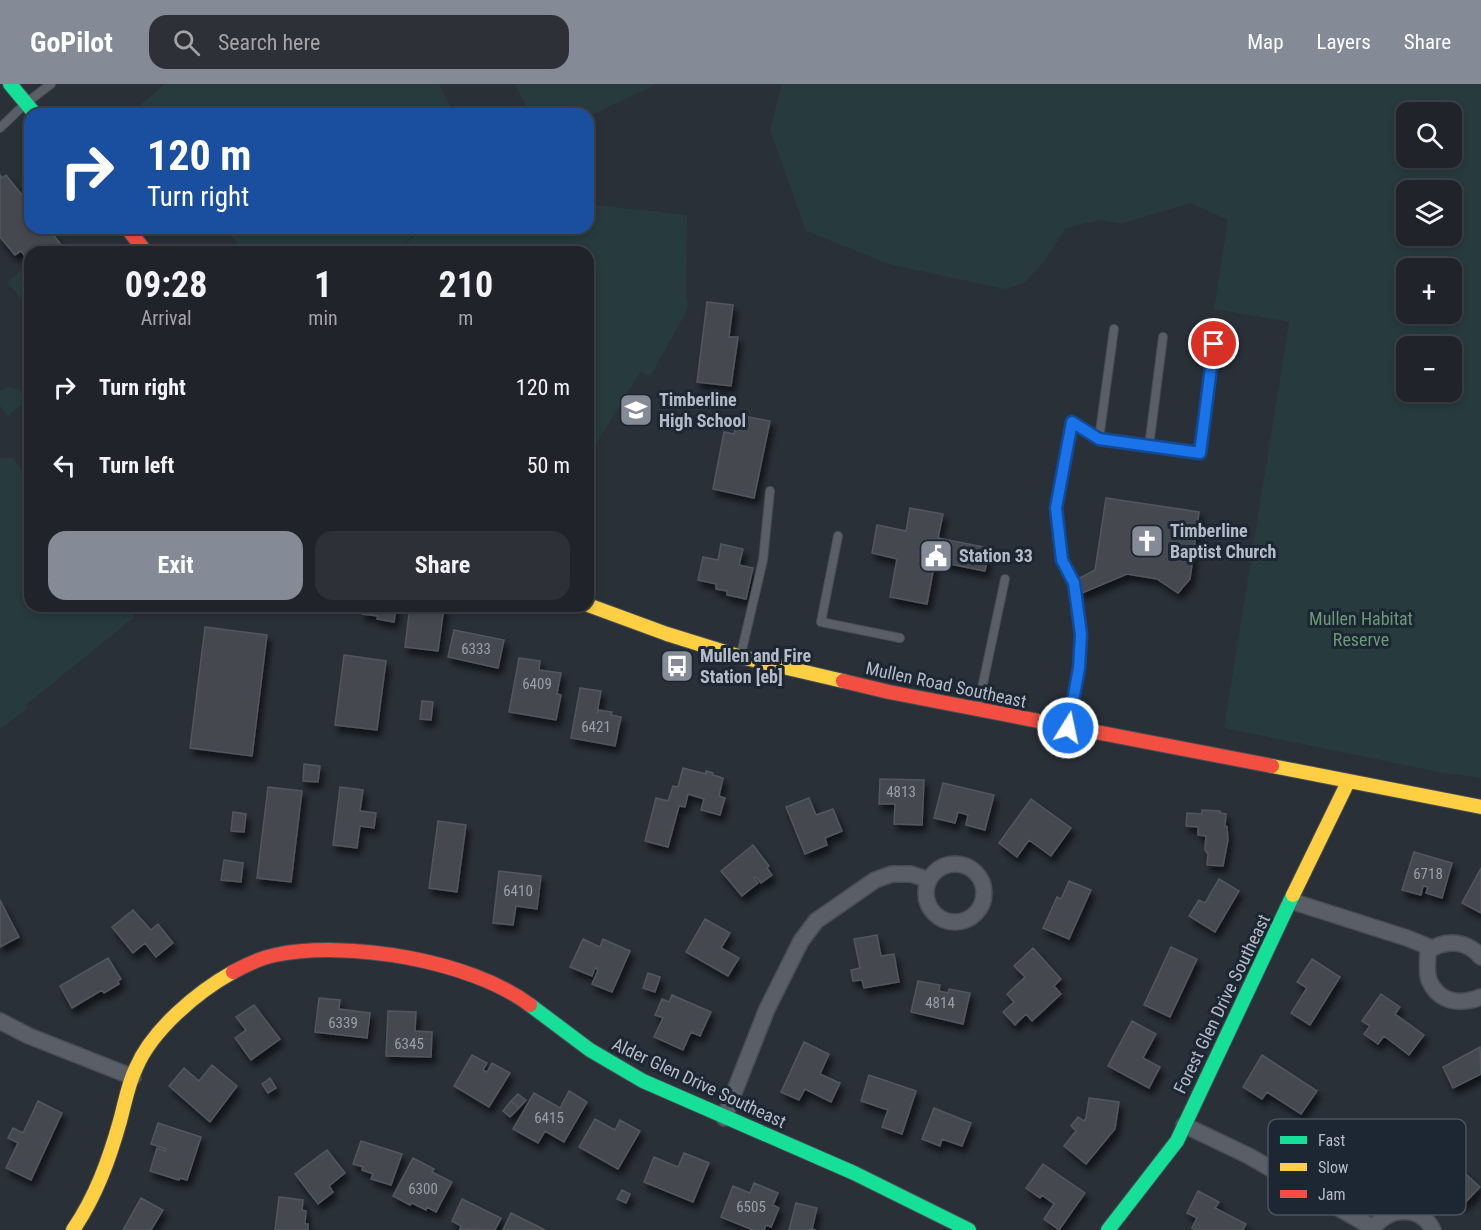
<!DOCTYPE html>
<meta charset="utf-8">
<style>
:root{--surface:#20242a;--page:#2d3036;--text:#f1f3f6;--muted:#a2a4a8;--line:#3d4147;--accent:#848b96}
body{margin:0;font-family:"Roboto Condensed",sans-serif;background:var(--page);color:var(--text);height:100vh;display:flex;flex-direction:column;font-size:22px;white-space:nowrap}
*{box-sizing:border-box;margin:0}
p{font-size:20px;color:var(--muted)}
.icon{flex:none;width:33px;height:33px;fill:none;stroke:currentColor;stroke-width:2;stroke-linecap:round;stroke-linejoin:round}
.map{position:relative;flex:1;overflow:hidden}
.details{position:absolute;left:24px;top:162px;width:570px;height:366px;display:flex;flex-direction:column;background:var(--surface);border-radius:18px;box-shadow:0 3px 9px #0003,0 0 0 2px var(--line)}
.details>*{flex:none}
.hud{position:absolute;left:24px;top:24px;width:570px;height:126px;border-radius:18px;box-shadow:0 3px 9px #0003,0 0 0 2px var(--line);background:#1a4fa0;color:#fff;overflow:hidden}
.controls{position:absolute;left:1396px;top:18px;display:grid;gap:12px}
.controls a{display:grid;place-items:center;width:66px;height:66px;border-radius:12px;background:var(--surface);box-shadow:0 3px 9px #0003,0 0 0 2px var(--line);font-size:30px}
.pin{position:absolute;display:grid;place-items:center;width:51px;height:51px;color:#fff;margin:-26px;border:3px solid #fff;border-radius:50%;box-shadow:0 2px 6px #0007}
.me{position:absolute;width:66px;margin:-33px;rotate:10deg;stroke-linejoin:round;filter:drop-shadow(0 0 4px #0008)}
.turn{display:flex;align-items:center;gap:21px;height:126px;padding:0 24px;font-size:27px}
.turn .icon{width:78px;height:78px;stroke-width:2.5}
.turn b{display:block;font-size:42px;line-height:51px}
.eta{display:flex;justify-content:space-evenly;align-items:center;height:102px;text-align:center}
.eta b{font-size:36px;font-weight:700;line-height:42px}
.action{display:flex;gap:12px;margin-top:auto;padding:12px 24px}
.action a{flex:1;height:69px;border-radius:18px;background:var(--accent);color:#fff;font-size:24px;font-weight:700;line-height:69px;text-align:center}
.action a+a{background:var(--page);color:var(--text)}
ul{padding:0;list-style:none}
li{display:flex;align-items:center;gap:18px;height:78px;padding:0 24px}
li div{flex:1}
li b{display:block;font-size:22px}
li em{font-style:normal}
header{display:flex;align-items:center;gap:36px;box-sizing:border-box;height:84px;padding:0 30px;background:var(--accent);color:#fff}
header strong{font-size:28px}
nav{display:flex;gap:33px;margin-inline-start:auto;font-size:21px}
.search{width:420px;height:54px;background:var(--page);display:flex;align-items:center;gap:15px;box-sizing:border-box;padding:0 21px;border-radius:18px;color:var(--muted);font-size:22px}
.map>svg:first-child{display:block}
</style>
<header>
<strong>GoPilot</strong>
<div class="search"><svg class="icon" aria-label="search" viewBox="0 0 24 24"><circle cx="10" cy="10" r="6"/><path d="M15 15l6 6"/></svg>Search here</div>
<nav><a>Map</a><a>Layers</a><a>Share</a></nav>
</header>
<div class="map">
<svg width="1481" height="1146" viewBox="0 0 1481 1146">
<defs>
<filter id="shadow"><feDropShadow dx="3.5" dy="6" stdDeviation="3" flood-color="#0009"/></filter>
</defs>
<rect width="100%" height="100%" fill="#2a3038"/>
<path fill="#273a3e" fill-rule="evenodd" d="M 165,0 L 439,0 L 454,30 L 140,30 L 142,19 Z
M 515,0 L 657,0 L 588,33 L 588,30 L 530,30 Z
M 782,0 L 1481,0 L 1481,694 L 1439,688 L 1224,644 L 1289,238 L 1214,225 L 1228,136 L 1190,119 L 1121,140 L 1100,136 L 1066,144 L 1043,179 L 1024,199 L 1005,205 L 888,180 L 806,147 L 770,46 ZM 1407,28 L 1452,28 L 1452,74 L 1407,74 ZM 1407,106 L 1452,106 L 1452,152 L 1407,152 ZM 1407,184 L 1452,184 L 1452,230 L 1407,230 ZM 1407,262 L 1452,262 L 1452,308 L 1407,308 Z
M 588,120 L 687,131 L 686,210 L 688,221 L 685,230 L 650,293 L 641,287 L 588,373 L 588,168 L 397,168 L 423,144 L 588,144 Z
M 225,144 L 421,144 L 395,168 L 245,168 Z
M 29,181 L 30,209 L 22,216 L 7,198 Z
M 9,303 L 19,305 L 28,316 L 8,332 L 0,322 L 0,307 Z
M 3,373 L 12,374 L 30,396 L 30,522 L 133,522 L 135,524 L 133,534 L 26,621 L 28,624 L 0,645 L 0,375 Z"/>
<path fill="#444950" stroke="#52575f" stroke-width="1.5" filter="url(#shadow)" d="M 0,91 L 2,94 L 6,91 L 30,121 L 30,144 L 48,144 L 67,168 L 30,168 L 30,178 L 21,167 L 15,171 L 0,153 Z
M 707,218 L 733,221 L 729,253 L 738,253 L 731,302 L 697,298 Z
M 738,331 L 770,337 L 754,414 L 713,405 L 724,348 L 734,350 Z
M 1106,414 L 1199,428 L 1190,495 L 1178,509 L 1157,495 L 1127,490 L 1082,509 L 1076,496 L 1095,486 Z
M 910,424 L 943,430 L 938,454 L 989,464 L 985,487 L 935,477 L 927,520 L 890,513 L 897,475 L 872,469 L 877,441 L 906,447 Z
M 721,460 L 743,465 L 739,481 L 753,484 L 746,515 L 727,511 L 727,507 L 716,505 L 716,500 L 698,496 L 703,473 L 718,476 Z
M 363,522 L 396,522 L 394,538 L 377,535 L 378,532 L 362,530 Z
M 410,522 L 444,523 L 438,567 L 405,563 Z
M 205,543 L 267,551 L 252,672 L 190,664 Z
M 454,546 L 504,556 L 498,584 L 448,573 Z
M 344,571 L 386,577 L 377,646 L 335,641 Z
M 519,574 L 540,577 L 539,586 L 561,589 L 557,610 L 561,611 L 556,636 L 509,628 Z
M 580,604 L 601,607 L 597,629 L 599,626 L 612,628 L 611,631 L 621,633 L 615,662 L 571,654 Z
M 422,617 L 433,618 L 431,636 L 420,635 Z
M 304,680 L 320,682 L 318,698 L 303,697 Z
M 683,684 L 706,690 L 706,687 L 713,689 L 713,691 L 723,694 L 719,712 L 725,714 L 720,731 L 701,726 L 704,715 L 688,710 L 685,723 L 679,722 L 668,763 L 645,757 L 656,714 L 668,717 L 673,702 L 678,703 Z
M 880,695 L 924,696 L 922,741 L 894,740 L 895,720 L 879,720 Z
M 943,699 L 994,711 L 985,746 L 966,741 L 968,731 L 958,728 L 955,739 L 934,734 Z
M 268,703 L 302,707 L 291,798 L 257,794 Z
M 340,703 L 363,706 L 360,727 L 376,729 L 374,744 L 360,742 L 357,764 L 333,761 Z
M 809,714 L 816,731 L 833,725 L 842,747 L 825,754 L 827,761 L 805,770 L 786,723 Z
M 1031,715 L 1071,744 L 1051,772 L 1029,756 L 1017,773 L 999,759 Z
M 1202,726 L 1220,727 L 1220,729 L 1226,730 L 1225,742 L 1227,743 L 1228,756 L 1223,782 L 1207,781 L 1208,770 L 1205,766 L 1206,752 L 1198,751 L 1198,743 L 1186,742 L 1187,729 L 1202,730 Z
M 233,728 L 246,730 L 244,748 L 231,747 Z
M 438,737 L 466,741 L 457,808 L 429,804 Z
M 753,761 L 769,782 L 767,784 L 772,791 L 761,799 L 756,793 L 754,794 L 758,799 L 742,812 L 721,787 Z
M 1414,768 L 1452,779 L 1442,814 L 1426,809 L 1428,803 L 1423,802 L 1421,811 L 1402,806 Z
M 224,776 L 243,779 L 241,798 L 221,796 Z
M 1481,784 L 1481,829 L 1462,819 Z
M 499,787 L 541,792 L 537,825 L 516,822 L 513,841 L 493,839 Z
M 1219,795 L 1239,807 L 1215,848 L 1189,832 L 1199,816 L 1205,819 Z
M 1069,797 L 1091,806 L 1069,855 L 1043,844 L 1057,813 L 1061,815 Z
M 0,816 L 19,853 L 0,863 Z
M 133,826 L 151,846 L 158,840 L 173,859 L 156,873 L 145,859 L 133,869 L 112,843 Z
M 705,835 L 730,849 L 721,864 L 739,874 L 728,892 L 686,868 Z
M 877,851 L 881,872 L 894,870 L 899,898 L 864,904 L 862,896 L 853,897 L 851,886 L 860,884 L 854,855 Z
M 583,855 L 600,863 L 603,855 L 630,867 L 612,908 L 592,900 L 598,886 L 595,884 L 592,892 L 570,883 Z
M 1171,863 L 1197,875 L 1170,933 L 1144,921 Z
M 1033,864 L 1061,895 L 1054,902 L 1061,910 L 1032,937 L 1026,930 L 1015,941 L 1003,928 L 1014,918 L 1007,910 L 1025,893 L 1014,882 Z
M 108,874 L 121,895 L 118,897 L 119,900 L 104,909 L 102,906 L 72,924 L 60,902 Z
M 1312,875 L 1340,893 L 1310,941 L 1291,929 L 1307,904 L 1297,898 Z
M 648,889 L 660,893 L 655,908 L 643,904 Z
M 918,897 L 940,901 L 939,907 L 948,909 L 949,905 L 970,909 L 963,940 L 911,928 Z
M 1381,910 L 1400,923 L 1395,930 L 1424,951 L 1409,971 L 1384,952 L 1378,960 L 1364,950 L 1370,942 L 1362,937 Z
M 672,911 L 711,928 L 700,952 L 691,948 L 683,966 L 654,953 L 663,934 L 655,931 L 662,915 L 669,918 Z
M 319,914 L 340,916 L 339,925 L 370,929 L 367,954 L 315,948 Z
M 254,921 L 280,955 L 251,976 L 235,954 L 246,946 L 236,933 Z
M 388,927 L 416,928 L 415,947 L 432,948 L 431,973 L 386,972 Z
M 1132,937 L 1156,950 L 1143,974 L 1160,983 L 1149,1004 L 1108,982 Z
M 804,958 L 829,970 L 820,990 L 840,999 L 831,1018 L 805,1005 L 799,1016 L 781,1008 Z
M 1480,963 L 1481,990 L 1453,1004 L 1443,983 Z
M 472,971 L 487,979 L 483,986 L 487,988 L 492,979 L 510,989 L 489,1023 L 454,1002 Z
M 1262,971 L 1317,1007 L 1301,1030 L 1267,1008 L 1262,1015 L 1243,1003 Z
M 212,981 L 237,1002 L 210,1038 L 169,1002 L 184,984 L 199,997 Z
M 869,991 L 916,1007 L 902,1050 L 882,1043 L 888,1026 L 861,1017 Z
M 270,994 L 276,1004 L 268,1009 L 262,1000 Z
M 569,1007 L 587,1018 L 564,1058 L 545,1047 L 538,1059 L 513,1045 L 534,1009 L 560,1024 Z
M 518,1010 L 526,1016 L 519,1024 L 511,1017 Z
M 1089,1014 L 1119,1018 L 1115,1045 L 1086,1080 L 1064,1062 L 1076,1047 L 1071,1042 L 1078,1033 L 1084,1037 L 1086,1034 Z
M 38,1017 L 62,1029 L 31,1096 L 6,1084 L 18,1059 L 8,1054 L 13,1044 L 23,1049 Z
M 511,1017 L 519,1024 L 510,1033 L 503,1027 Z
M 934,1024 L 971,1039 L 962,1062 L 942,1055 L 940,1062 L 922,1055 Z
M 595,1035 L 615,1046 L 620,1036 L 640,1047 L 618,1085 L 579,1063 Z
M 158,1039 L 201,1053 L 187,1096 L 180,1094 L 179,1096 L 150,1087 L 157,1064 L 165,1067 L 166,1065 L 151,1060 Z
M 361,1057 L 402,1070 L 391,1101 L 371,1095 L 373,1090 L 362,1086 L 363,1083 L 353,1080 Z
M 327,1066 L 345,1089 L 329,1102 L 333,1108 L 318,1120 L 295,1090 Z
M 684,1069 L 709,1079 L 693,1118 L 644,1098 L 654,1073 L 678,1083 Z
M 413,1074 L 434,1085 L 432,1088 L 452,1098 L 436,1128 L 427,1123 L 426,1126 L 412,1119 L 410,1121 L 393,1112 Z
M 1448,1074 L 1480,1103 L 1463,1121 L 1432,1091 Z
M 1043,1080 L 1085,1109 L 1059,1146 L 1044,1135 L 1054,1120 L 1042,1111 L 1040,1114 L 1026,1104 Z
M 754,1099 L 778,1109 L 773,1121 L 779,1124 L 771,1143 L 766,1141 L 764,1146 L 753,1146 L 721,1133 L 733,1102 L 750,1109 Z
M 622,1106 L 630,1110 L 626,1119 L 617,1115 Z
M 1198,1107 L 1219,1118 L 1215,1124 L 1246,1140 L 1243,1146 L 1196,1146 L 1192,1144 L 1197,1134 L 1187,1129 Z
M 279,1113 L 303,1116 L 302,1126 L 306,1127 L 305,1140 L 308,1140 L 308,1146 L 275,1146 Z
M 141,1114 L 163,1126 L 151,1146 L 123,1146 Z
M 462,1115 L 501,1134 L 495,1146 L 460,1145 L 461,1142 L 452,1137 Z
M 796,1119 L 817,1124 L 812,1145 L 816,1146 L 789,1146 Z
M 511,1129 L 545,1146 L 503,1146 Z"/>
<g fill="none" stroke-linecap="round" stroke-linejoin="round">
<defs>
<path id="lane" d="M 0,44 L 26,19 L 51,0
M 1099,355 L 1114,245
M 1149,362 L 1163,253
M 838,452 L 821,538 L 900,554
M 741,570 L 763,476 L 770,407
M 978,623 L 1005,495
M 1068,642 L 1079,584 L 1081,550 L 1074,499 L 1062,476 L 1056,424 L 1072,338 L 1099,355 L 1200,369 L 1214,260"/>
<path id="street" d="M926 809a29 29 0 1 1 58 0a29 29 0 1 1-58 0Z
M 1291,817 L 1407,854 L 1432,864
M 1481,873 C 1467,856 1445,855 1428,867 C 1428,876 1426,888 1429,896 C 1439,919 1460,921 1481,913
M 0,937 L 29,952 L 133,993
M 724,1034 L 767,925 L 801,857 L 816,837 L 875,796 L 892,790 L 911,790 L 929,796
M 1184,1041 L 1249,1072 L 1373,1144
M 1372,1146 C 1386,1123 1420,1120 1433,1146"/>
<path id="fast" d="M 10,0 L 35,30
M 530,921 L 590,966 L 643,997 L 854,1089 L 969,1146
M 1108,1146 L 1177,1057 L 1293,811"/>
<path id="slow" d="M 588,521 L 667,550 L 741,573 L 843,597
M 1272,682 L 1481,723
M 1293,811 L 1348,698
M 73,1146 C 96,1112 109,1076 120,1037 C 125,1019 128,1000 136,984 C 152,946 197,908 233,888"/>
<path id="jam" d="M 127,144 L 146,168
M 843,597 L 889,608 L 1272,682
M 233,888 C 246,881 260,874 275,871 C 347,856 470,876 530,921"/>
</defs>
<use href="#lane" stroke="#484c53" stroke-width="10"/>
<use href="#street" stroke="#484c53" stroke-width="18"/>
<use href="#fast" stroke="#484c53" stroke-width="16"/>
<use href="#slow" stroke="#484c53" stroke-width="16"/>
<use href="#jam" stroke="#484c53" stroke-width="16"/>
<use href="#lane" stroke="#5a5e66" stroke-width="8"/>
<use href="#street" stroke="#5a5e66" stroke-width="15"/>
<use href="#fast" stroke="#16e098" stroke-width="14"/>
<use href="#slow" stroke="#ffcf43" stroke-width="14"/>
<use href="#jam" stroke="#f24e42" stroke-width="14"/>
</g>
<g fill="none" stroke-linecap="round" stroke-linejoin="round">
<defs>
<path id="route" d="M 1068,644 L 1079,584 L 1081,550 L 1074,499 L 1062,476 L 1056,424 L 1072,338 L 1099,355 L 1200,369 L 1214,260"/>
</defs>
<use href="#route" stroke="#114b97" stroke-width="15"/>
<use href="#route" stroke="#1a73e8" stroke-width="10"/>
</g>
<defs>
<symbol id="school-square" viewBox="-11 -11 22 22"><rect x="-9" y="-9" width="18" height="18" rx="4" fill="#848b96" stroke="#1d2633"/><path d="M0-5L7-2L0 1L-7-2ZM-4 1L0 2.5L4 1V4Q0 6-4 4Z" fill="#fff"/></symbol>
<symbol id="church-square" viewBox="-11 -11 22 22"><rect x="-9" y="-9" width="18" height="18" rx="4" fill="#848b96" stroke="#1d2633"/><path d="M-1.2-6h2.4v3.5h3.3v2.4h-3.3V6h-2.4V-.1h-3.3v-2.4h3.3Z" fill="#fff"/></symbol>
<symbol id="civic-square" viewBox="-11 -11 22 22"><rect x="-9" y="-9" width="18" height="18" rx="4" fill="#848b96" stroke="#1d2633"/><path d="M-.6-6.5H3V-4.5H.6V-3L4-1V1h2V6H-6V1h2V-1L-.6-3ZM-1.2 2.5V6h2.4V2.5Z" fill="#fff"/></symbol>
<symbol id="bus-square" viewBox="-11 -11 22 22"><rect x="-9" y="-9" width="18" height="18" rx="4" fill="#848b96" stroke="#1d2633"/><path d="M-5-6H5V4H4V6H2V4H-2V6H-4V4H-5ZM-3.5-4V0h7V-4ZM-3.5 1.2v1.5H-2V1.2ZM2 1.2v1.5H3.5V1.2Z" fill="#fff"/></symbol>
</defs>
<g fill-rule="evenodd">
<use href="#school-square" x="617" y="307" width="38" height="38"/>
<use href="#church-square" x="1128" y="438" width="38" height="38"/>
<use href="#civic-square" x="917" y="453" width="38" height="38"/>
<use href="#bus-square" x="658" y="563" width="38" height="38"/>
</g>
<g text-anchor="middle" stroke-width="6" stroke-linejoin="round" paint-order="stroke">
<g font-size="15" fill="#989fab">
<text x="476" y="570">6333</text>
<text x="537" y="605">6409</text>
<text x="596" y="648">6421</text>
<text x="901" y="713">4813</text>
<text x="1428" y="795">6718</text>
<text x="518" y="812">6410</text>
<text x="940" y="924">4814</text>
<text x="343" y="944">6339</text>
<text x="409" y="965">6345</text>
<text x="549" y="1039">6415</text>
<text x="423" y="1110">6300</text>
<text x="751" y="1128">6505</text>
</g>
<g font-size="18" font-weight="bold" fill="#b4bcc9" stroke="#1d2633" text-anchor="start">
<text x="659" y="322">Timberline<tspan x="659" dy="21">High School</tspan></text>
<text x="1170" y="453">Timberline<tspan x="1170" dy="21">Baptist Church</tspan></text>
<text x="959" y="478">Station 33</text>
<text x="700" y="578">Mullen and Fire<tspan x="700" dy="21">Station [eb]</tspan></text>
</g>
<g font-size="18" fill="#6b9a76" stroke="#1d2633">
<text x="1361" y="541">Mullen Habitat<tspan x="1361" dy="21">Reserve</tspan></text>
</g>
<g font-size="18" fill="#b4bcc9" stroke="#1d2633">
<text transform="translate(946 601) rotate(12)" y="6">Mullen Road Southeast</text>
<text transform="translate(1222 920) rotate(-64)" y="6">Forest Glen Drive Southeast</text>
<text transform="translate(699 999) rotate(25)" y="6">Alder Glen Drive Southeast</text>
</g>
</g>
<rect x="1268" y="1035" width="198" height="96" rx="9" fill="#1d2633" stroke="#4a5360" stroke-width="1.5"/>
<rect x="1280" y="1052" width="27" height="8" fill="#16e098"/>
<rect x="1280" y="1079" width="27" height="8" fill="#ffcf43"/>
<rect x="1280" y="1106" width="27" height="8" fill="#f24e42"/>
<g font-size="16" fill="#b4bcc9">
<text x="1318" y="1062">Fast</text>
<text x="1318" y="1089">Slow</text>
<text x="1318" y="1116">Jam</text>
</g>
</svg>
<div class="controls">
<a><svg class="icon" aria-label="search" viewBox="0 0 24 24"><circle cx="10" cy="10" r="6"/><path d="M15 15l6 6"/></svg></a>
<a><svg class="icon" aria-label="layers" viewBox="0 0 24 24"><path d="M12 4l9 5-9 5-9-5zM3 14l9 5 9-5"/></svg></a>
<a>+</a>
<a>−</a>
</div>
<div class="pin" style="left:1214px;top:260px;background:#d93025"><svg class="icon" aria-label="arrive" viewBox="0 0 24 24"><path d="M6 21V4h12l-3 4 3 4H6"/></svg></div>
<svg class="me" style="left:1068px;top:644px" viewBox="-20 -20 40 40"><circle r="17" fill="#1a73e8" stroke="#fff" stroke-width="3"/><path d="M0-11L8 9 0 5-8 9z" fill="#fff"/></svg>
<div class="hud">
<div class="turn"><svg class="icon" aria-label="right" viewBox="0 0 24 24"><path d="M7 20v-9h11M14 6l5 5-5 5"/></svg><div><b>120 m</b>Turn right</div></div>
</div>
<section class="details">
<div class="eta">
<div><b>09:28</b><p>Arrival</p></div>
<div><b>1</b><p>min</p></div>
<div><b>210</b><p>m</p></div>
</div>
<ul>
<li><svg class="icon" aria-label="right" viewBox="0 0 24 24"><path d="M7 20v-9h11M14 6l5 5-5 5"/></svg><div><b>Turn right</b></div><em>120 m</em></li>
<li><svg class="icon" aria-label="left" viewBox="0 0 24 24"><path d="M17 20v-9H6M10 6l-5 5 5 5"/></svg><div><b>Turn left</b></div><em>50 m</em></li>
</ul>
<div class="action"><a>Exit</a><a>Share</a></div>
</section>
</div>
